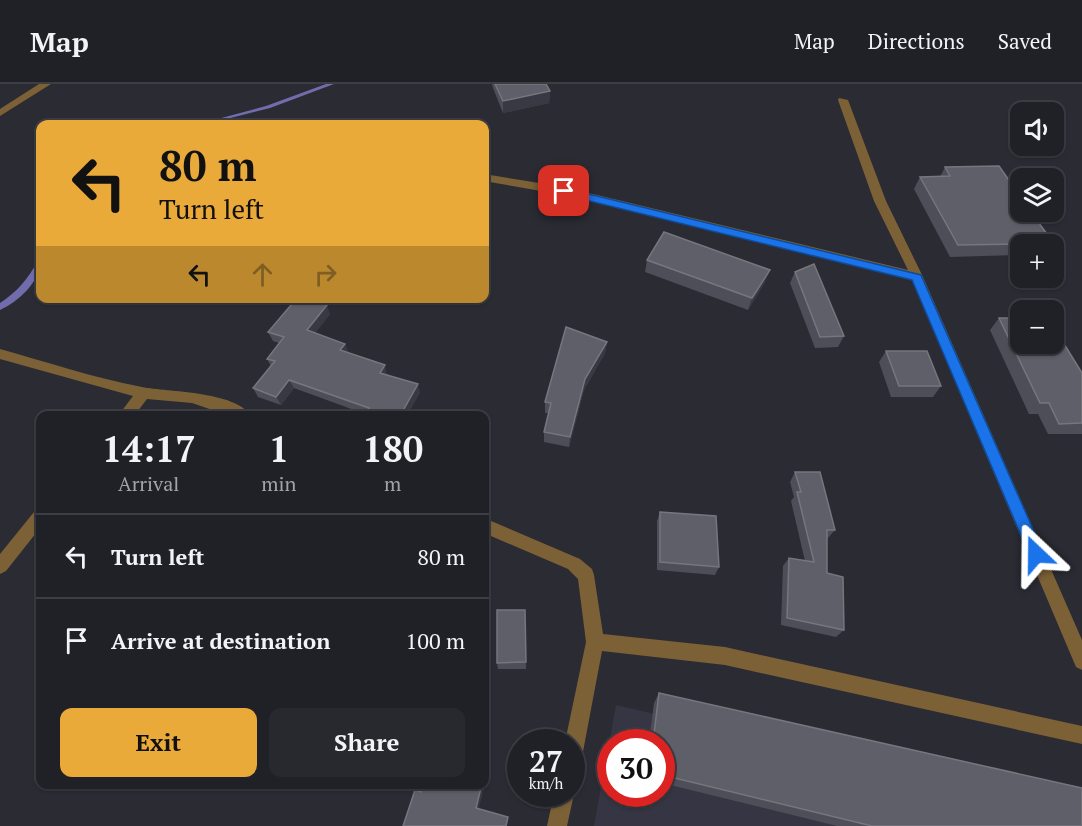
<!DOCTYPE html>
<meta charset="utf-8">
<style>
:root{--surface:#202027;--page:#28282f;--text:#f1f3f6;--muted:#a2a3a7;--line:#3d3e44;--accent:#eaaa39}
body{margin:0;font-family:"PT Serif",serif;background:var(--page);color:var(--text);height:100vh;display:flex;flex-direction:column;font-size:22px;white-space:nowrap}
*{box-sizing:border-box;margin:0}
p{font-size:20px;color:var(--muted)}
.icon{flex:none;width:33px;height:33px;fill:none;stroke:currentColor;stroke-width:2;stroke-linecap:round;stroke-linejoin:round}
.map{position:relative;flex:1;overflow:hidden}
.drawer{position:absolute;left:36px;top:327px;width:453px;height:378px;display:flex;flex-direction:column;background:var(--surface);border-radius:12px;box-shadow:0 2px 4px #0004,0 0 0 2px var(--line)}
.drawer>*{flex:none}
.hud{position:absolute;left:36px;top:36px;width:453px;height:183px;border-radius:12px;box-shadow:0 2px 4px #0004,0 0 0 2px var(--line);background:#eaaa39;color:#111;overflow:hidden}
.fabs{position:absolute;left:1010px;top:18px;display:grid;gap:12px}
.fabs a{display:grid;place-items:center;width:54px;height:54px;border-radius:12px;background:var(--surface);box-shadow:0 2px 4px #0004,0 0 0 2px var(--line);font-size:30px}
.speed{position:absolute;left:507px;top:645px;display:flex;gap:12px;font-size:30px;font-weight:700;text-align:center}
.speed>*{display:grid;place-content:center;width:78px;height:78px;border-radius:50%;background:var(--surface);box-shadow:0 2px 4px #0004,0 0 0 2px var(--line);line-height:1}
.speed small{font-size:15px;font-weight:400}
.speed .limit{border:9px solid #d22;background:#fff;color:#111}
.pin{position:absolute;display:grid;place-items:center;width:51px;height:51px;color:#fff;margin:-26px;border-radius:12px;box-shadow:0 3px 9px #0006}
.me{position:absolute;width:66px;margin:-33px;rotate:337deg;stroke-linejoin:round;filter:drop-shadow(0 0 4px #0008)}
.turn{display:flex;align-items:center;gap:21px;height:126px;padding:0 24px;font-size:27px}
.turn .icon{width:78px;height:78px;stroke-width:2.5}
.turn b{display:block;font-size:42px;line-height:51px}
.lanes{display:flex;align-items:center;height:57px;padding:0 24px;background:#0003;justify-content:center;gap:30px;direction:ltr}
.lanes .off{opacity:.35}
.eta{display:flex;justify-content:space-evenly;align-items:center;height:102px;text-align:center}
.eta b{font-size:36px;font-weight:700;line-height:42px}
.primary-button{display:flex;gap:12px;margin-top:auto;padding:12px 24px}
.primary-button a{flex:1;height:69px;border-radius:12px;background:var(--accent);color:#111;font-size:24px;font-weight:700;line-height:69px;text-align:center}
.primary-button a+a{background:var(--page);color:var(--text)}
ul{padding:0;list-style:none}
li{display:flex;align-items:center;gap:18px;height:84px;padding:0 24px;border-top:2px solid var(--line)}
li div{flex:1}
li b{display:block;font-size:22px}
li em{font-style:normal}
header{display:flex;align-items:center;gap:36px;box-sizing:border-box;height:84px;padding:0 30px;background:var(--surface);border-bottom:2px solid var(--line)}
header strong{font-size:28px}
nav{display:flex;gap:33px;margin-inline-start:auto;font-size:21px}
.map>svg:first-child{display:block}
</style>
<header>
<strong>Map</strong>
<nav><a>Map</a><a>Directions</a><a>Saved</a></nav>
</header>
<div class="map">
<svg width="1082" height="742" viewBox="0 0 1082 742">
<rect width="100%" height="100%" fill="#2b2b34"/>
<path fill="#353544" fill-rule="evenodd" d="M 616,621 L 1082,728 L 1082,742 L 594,742 ZM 610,658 L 662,658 L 662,710 L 610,710 Z"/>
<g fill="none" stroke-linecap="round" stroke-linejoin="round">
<path fill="#716dac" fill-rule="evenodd" d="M 326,0 L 334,0 L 270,24 L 207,40 L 199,40 L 266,22 Z
M 37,178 L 40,178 C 40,198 18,218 0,226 L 0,219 C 17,208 28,195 37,178 Z"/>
<path fill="#7d6136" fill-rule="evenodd" d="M 39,0 L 51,0 L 0,32 L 0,25 Z
M 839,14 L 848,16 L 886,117 L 923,193 L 1082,556 L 1082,586 L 1076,583 L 912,196 L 564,111 L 484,97 L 484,90 L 564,103 L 908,186 L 874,117 L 838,16 Z
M 0,265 C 47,278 94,294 142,303 C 167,308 236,307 251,332 L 230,332 L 192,319 L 147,315 L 134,332 L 118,332 L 133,312 L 0,275 Z
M 40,426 L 40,444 L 6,487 L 0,490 L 0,470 L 34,428 Z
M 484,434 L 580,475 L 592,485 L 594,491 L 603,550 L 725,563 L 1082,642 L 1082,660 L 725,581 L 602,567 L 582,673 L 579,680 L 572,683 L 572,658 L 565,658 L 586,558 L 578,495 L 568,485 L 484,449 Z
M 572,704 L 574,710 L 567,742 L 547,742 L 554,710 L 572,710 Z"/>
</g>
<path fill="#4d4e57" d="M 492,0 L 546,0 L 550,7 L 549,19 L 503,29 L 493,4 Z
M 999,82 L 1020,112 L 1020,128 L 1031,128 L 1060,168 L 1053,177 L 1053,160 L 1020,160 L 1020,178 L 1016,171 L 950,173 L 914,105 L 920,93 L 940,93 L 945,83 Z
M 647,176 L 765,198 L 748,226 L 645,188 Z
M 795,188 L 844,252 L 838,263 L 815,264 L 790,199 Z
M 330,230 L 315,249 L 349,269 L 420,309 L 365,330 L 294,304 L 281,321 L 258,313 L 253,304 L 271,282 L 267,275 L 279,259 L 273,257 L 268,248 Z
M 999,234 L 1082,289 L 1082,350 L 1048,350 L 1038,330 L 1029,330 L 990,246 Z
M 607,258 L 605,269 L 584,306 L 569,363 L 544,358 L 544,348 L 549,329 L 545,329 L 545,318 Z
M 886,267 L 941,302 L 933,313 L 891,313 L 879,278 Z
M 795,388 L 835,446 L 827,455 L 827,489 L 844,546 L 836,553 L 781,541 L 783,482 L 789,474 L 805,477 L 791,417 L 794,413 L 790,398 Z
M 660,428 L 719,483 L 715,491 L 657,486 L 657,437 Z
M 525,526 L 526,585 L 498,585 L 497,579 Z
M 659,609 L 1082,742 L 837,742 L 662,699 L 662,658 L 649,658 L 654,619 Z"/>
<path fill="#383942" d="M 550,7 L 549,19 L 503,29 L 503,17 Z
M 770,186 L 765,198 L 748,226 L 752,214 Z
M 327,221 L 330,230 L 311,255 L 307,246 Z
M 607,258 L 605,269 L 584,306 L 569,363 L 570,353 L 585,295 Z
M 345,260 L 349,269 L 340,266 Z
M 385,281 L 387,291 L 380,289 Z
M 289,296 L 294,304 L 281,321 L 276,313 Z
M 418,300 L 420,309 L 407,332 L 400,332 Z
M 488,678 L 490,682 L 478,727 L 476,724 L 482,700 L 484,700 L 484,693 Z"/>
<path fill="#5e5f68" stroke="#75767e" stroke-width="1.5" d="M 495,0 L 546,0 L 550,7 L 503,17 Z
M 999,82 L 1020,112 L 1020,128 L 1031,128 L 1060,168 L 1053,169 L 1053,160 L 1024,160 L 958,161 L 920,93 L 950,92 L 945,83 Z
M 664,148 L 770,186 L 752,214 L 647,176 Z
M 814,180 L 844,252 L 820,253 L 795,188 Z
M 297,214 L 307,214 L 327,221 L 307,246 L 345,260 L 340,266 L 385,281 L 380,289 L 418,300 L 400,332 L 364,332 L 369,324 L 289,296 L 276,313 L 253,304 L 275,277 L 267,275 L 284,253 L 268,248 Z
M 999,234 L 1020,234 L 1020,260 L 1053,260 L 1053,242 L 1082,289 L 1082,339 L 1059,340 L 1049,319 L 1040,319 Z
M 566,243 L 607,258 L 585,295 L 570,353 L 544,348 L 551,319 L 545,318 Z
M 886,267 L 927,267 L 941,302 L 899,302 Z
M 795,388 L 820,388 L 835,446 L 827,446 L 827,489 L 843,493 L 844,546 L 787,534 L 789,474 L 814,478 L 797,408 L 801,408 Z
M 660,428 L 716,432 L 719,483 L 660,478 Z
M 497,526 L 525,526 L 526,578 L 497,579 Z
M 659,609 L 1082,704 L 1082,742 L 872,742 L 662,691 L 662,658 L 653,658 Z
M 484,677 L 488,678 L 484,693 Z
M 423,700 L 482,700 L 476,724 L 508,733 L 506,742 L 403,742 L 415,706 L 421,708 Z"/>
<path fill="#1a73e8" stroke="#114b97" stroke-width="1.5" d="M 564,104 L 921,191 L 1044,470 L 1041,475 L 1036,477 L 1031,475 L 912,196 L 561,110 L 561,105 Z"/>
</svg>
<div class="fabs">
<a><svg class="icon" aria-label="sound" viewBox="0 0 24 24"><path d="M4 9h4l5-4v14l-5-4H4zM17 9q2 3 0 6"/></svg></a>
<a><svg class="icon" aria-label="layers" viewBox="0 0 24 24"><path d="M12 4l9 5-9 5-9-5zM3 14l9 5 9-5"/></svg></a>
<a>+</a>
<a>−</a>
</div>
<div class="speed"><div>27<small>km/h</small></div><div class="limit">30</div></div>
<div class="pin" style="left:564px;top:107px;background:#d93025"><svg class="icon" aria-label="arrive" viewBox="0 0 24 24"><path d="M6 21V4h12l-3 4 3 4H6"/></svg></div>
<svg class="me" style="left:1036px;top:470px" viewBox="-20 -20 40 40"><path d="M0-17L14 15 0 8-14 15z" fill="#1a73e8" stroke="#fff" stroke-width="4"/></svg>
<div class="hud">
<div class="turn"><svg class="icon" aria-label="left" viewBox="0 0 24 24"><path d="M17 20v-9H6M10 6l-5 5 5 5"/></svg><div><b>80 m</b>Turn left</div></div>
<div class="lanes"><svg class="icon" aria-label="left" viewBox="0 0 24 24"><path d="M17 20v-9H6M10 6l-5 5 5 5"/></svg><svg class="icon off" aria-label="ahead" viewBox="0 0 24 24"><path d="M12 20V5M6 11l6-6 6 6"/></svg><svg class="icon off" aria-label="right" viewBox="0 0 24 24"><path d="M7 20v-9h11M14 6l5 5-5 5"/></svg></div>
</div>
<section class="drawer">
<div class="eta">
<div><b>14:17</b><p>Arrival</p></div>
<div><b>1</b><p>min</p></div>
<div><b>180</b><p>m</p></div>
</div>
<ul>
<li><svg class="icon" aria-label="left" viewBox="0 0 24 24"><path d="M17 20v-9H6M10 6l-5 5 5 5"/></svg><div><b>Turn left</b></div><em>80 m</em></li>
<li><svg class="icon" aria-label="arrive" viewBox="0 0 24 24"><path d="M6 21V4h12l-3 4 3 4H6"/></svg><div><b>Arrive at destination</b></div><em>100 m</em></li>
</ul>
<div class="primary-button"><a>Exit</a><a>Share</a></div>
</section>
</div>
